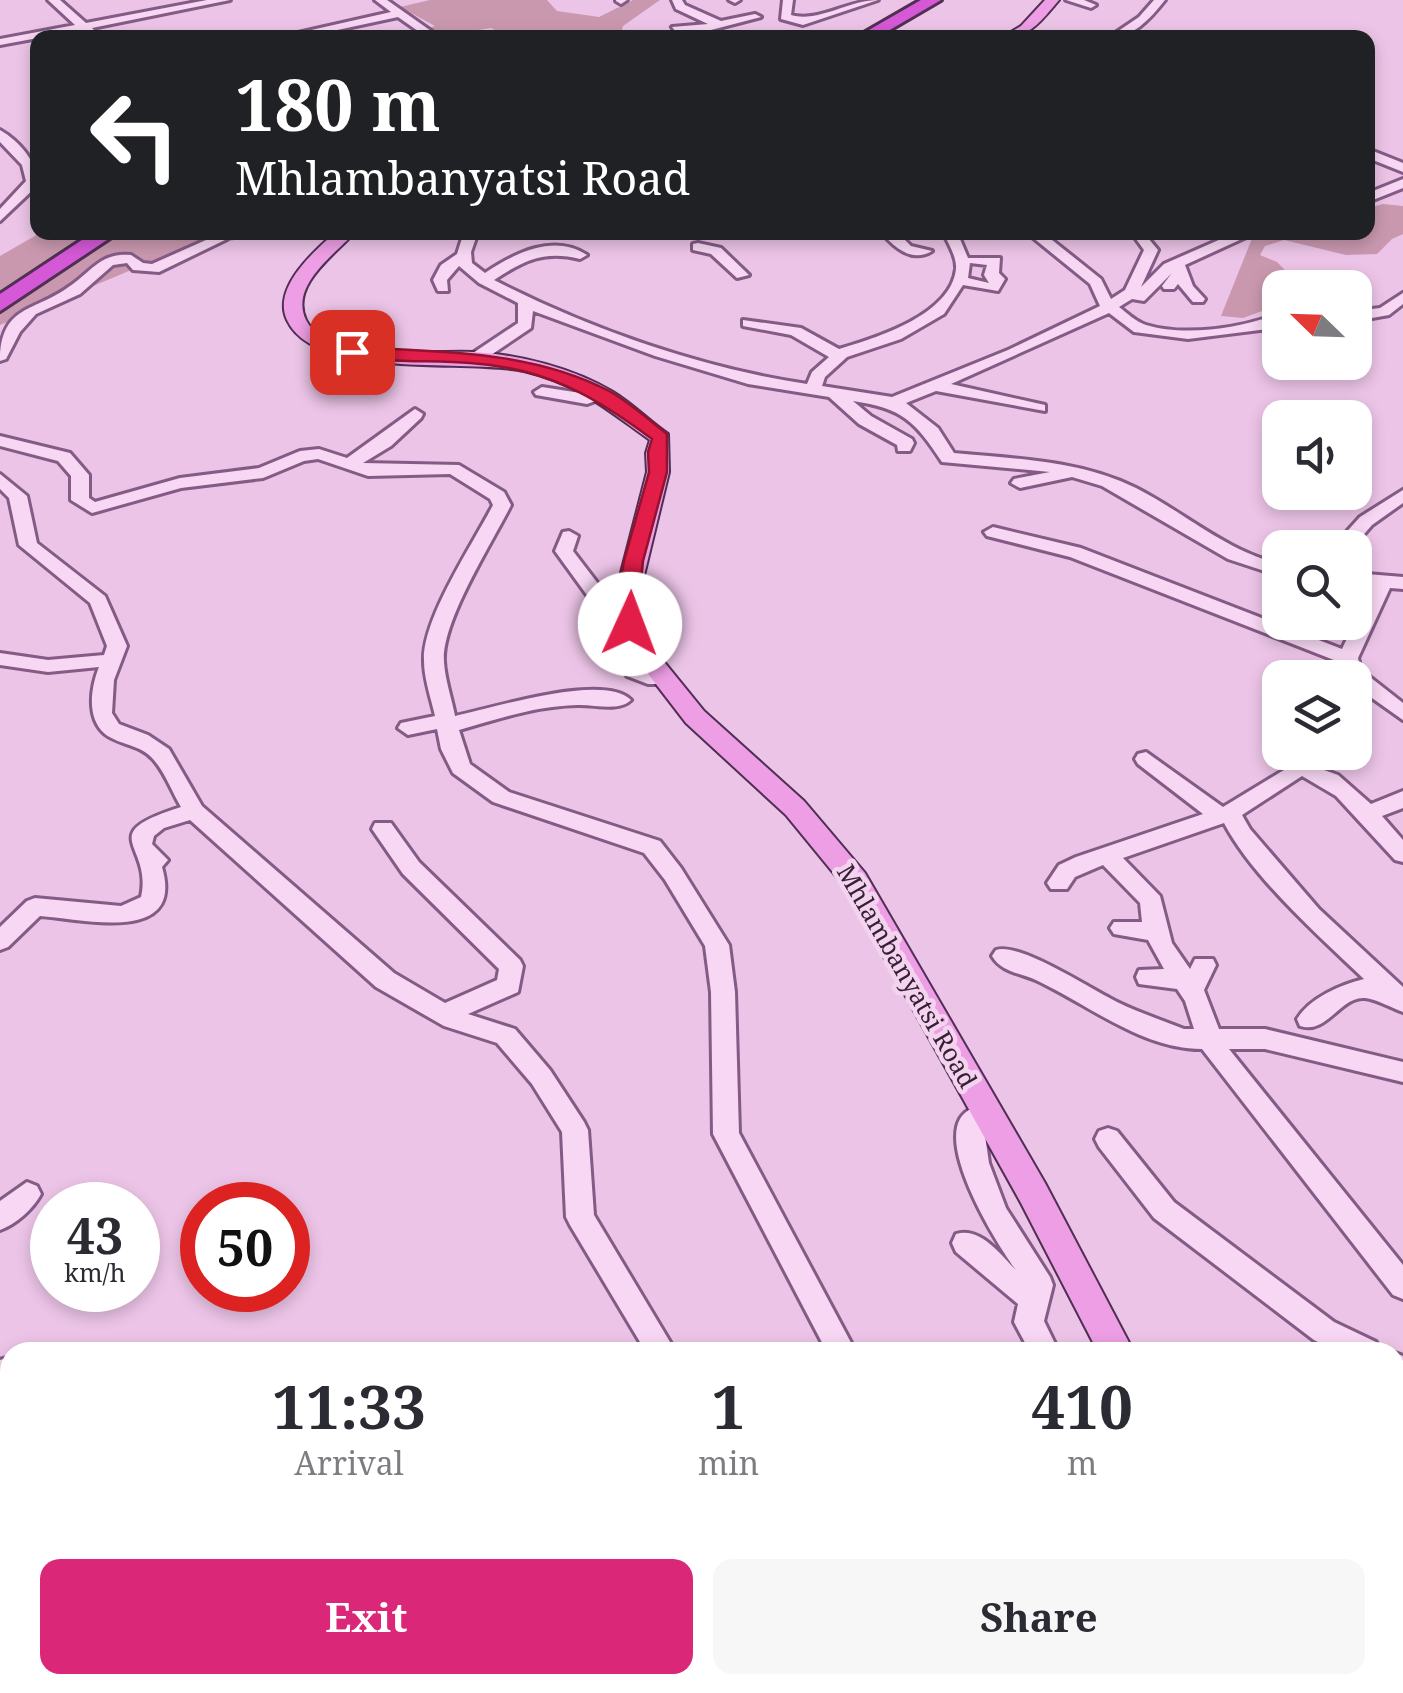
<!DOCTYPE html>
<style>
:root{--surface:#fff;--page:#f7f7f7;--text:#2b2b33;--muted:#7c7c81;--accent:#db2777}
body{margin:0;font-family:"Noto Serif",serif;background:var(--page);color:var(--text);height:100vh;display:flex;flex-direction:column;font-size:38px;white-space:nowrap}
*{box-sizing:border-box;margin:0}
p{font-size:32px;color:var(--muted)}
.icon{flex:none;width:55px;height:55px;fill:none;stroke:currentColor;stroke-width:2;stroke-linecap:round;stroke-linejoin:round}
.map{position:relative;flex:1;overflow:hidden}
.panel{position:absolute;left:0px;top:1342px;width:1405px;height:352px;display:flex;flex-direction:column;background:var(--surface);border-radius:30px 30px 0 0;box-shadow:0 5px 15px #0003}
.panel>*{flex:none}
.guide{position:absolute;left:30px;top:30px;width:1345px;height:210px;border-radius:20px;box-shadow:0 5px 15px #0003;background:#202124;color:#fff;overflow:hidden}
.needle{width:65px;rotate:293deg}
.fabs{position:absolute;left:1262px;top:270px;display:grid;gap:20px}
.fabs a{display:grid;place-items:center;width:110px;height:110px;border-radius:20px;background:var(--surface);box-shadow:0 5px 15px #0003;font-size:50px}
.speed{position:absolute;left:30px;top:1182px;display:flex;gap:20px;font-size:50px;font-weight:700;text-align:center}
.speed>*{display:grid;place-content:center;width:130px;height:130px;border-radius:50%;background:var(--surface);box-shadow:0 5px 15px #0003;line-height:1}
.speed small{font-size:25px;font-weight:400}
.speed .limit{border:15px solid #d22;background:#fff;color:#111}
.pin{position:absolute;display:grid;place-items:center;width:85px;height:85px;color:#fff;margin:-42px;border-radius:20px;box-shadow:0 5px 15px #0006}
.me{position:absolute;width:110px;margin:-55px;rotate:2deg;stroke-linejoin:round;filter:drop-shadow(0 0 8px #0008)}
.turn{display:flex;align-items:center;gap:35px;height:210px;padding:0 40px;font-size:45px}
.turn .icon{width:130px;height:130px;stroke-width:2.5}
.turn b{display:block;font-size:70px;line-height:85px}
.eta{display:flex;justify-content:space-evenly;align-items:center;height:170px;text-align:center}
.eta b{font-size:60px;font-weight:700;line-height:70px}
.cta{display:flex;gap:20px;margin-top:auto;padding:20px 40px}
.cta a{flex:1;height:115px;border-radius:20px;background:var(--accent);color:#fff;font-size:40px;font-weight:700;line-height:115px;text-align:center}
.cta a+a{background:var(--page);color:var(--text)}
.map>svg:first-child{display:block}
</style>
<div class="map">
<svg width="1403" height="1693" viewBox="0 0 1403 1693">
<rect width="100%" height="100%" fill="#ecc4e7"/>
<path fill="#c998af" d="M 430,0 L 547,0 L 557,11 L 599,17 L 633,0 L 660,0 L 623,26 L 620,38 L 509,37 L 491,28 L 436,37 L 426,29 L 435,26 L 400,7 Z
M 1383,204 L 1403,206 L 1403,234 L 1392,239 L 1377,254 L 1346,255 L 1284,240 L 1265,246 L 1260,255 L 1277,262 L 1291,276 L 1291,287 L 1280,288 L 1280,303 L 1276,306 L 1243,318 L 1221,316 L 1253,236 L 1271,232 L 1368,232 L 1368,208 Z
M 40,233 L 263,233 L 160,258 L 0,325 L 0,256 Z"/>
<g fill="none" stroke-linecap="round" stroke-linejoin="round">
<defs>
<path id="minor" d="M 48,0 L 60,0 L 86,23 L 207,0 L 230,0 L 92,28 L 98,34 L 92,37 L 81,30 L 0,45 L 0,39 L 75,25 Z
M 375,0 L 387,0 L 441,38 L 428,38 L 398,17 L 300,38 L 276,38 L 391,12 Z
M 627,0 L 621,4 L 616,1 L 616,0 Z
M 672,0 L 682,0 L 685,5 L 721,21 L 755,14 L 761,17 L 711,30 L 676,32 L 672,27 L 708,24 L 676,9 Z
M 729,0 L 740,0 L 735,3 Z
M 783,0 L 793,0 L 791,15 C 818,23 849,0 878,0 L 803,25 L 781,19 Z
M 1066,0 L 1084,0 L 1096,5 L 1091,8 Z
M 1154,0 L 1165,0 C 1150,19 1133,38 1108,38 L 1139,17 Z
M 0,130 C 19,141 38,162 38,185 L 0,221 L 0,209 L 26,181 L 22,165 L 0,142 Z
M 1368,149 L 1403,163 L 1403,172 L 1368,158 Z
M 1403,179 L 1403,188 L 1368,202 L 1368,193 Z
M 464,232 L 478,232 L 471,252 L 472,263 L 485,273 C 515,253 554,233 587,255 L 580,259 C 545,250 524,260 494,280 C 590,329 700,368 807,384 L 812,372 L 829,357 L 791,335 L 743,326 L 743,320 L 801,328 L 839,349 C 876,338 951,315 956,269 C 957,257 948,243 943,232 L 957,232 L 968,258 L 1000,258 L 999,273 L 1005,279 L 998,291 L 963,285 L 944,314 L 901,339 L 847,357 L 825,377 L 822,386 L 892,397 L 1008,350 L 1100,306 L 1090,284 L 1026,232 L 1042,232 L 1101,279 L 1111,299 L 1125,290 L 1144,250 L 1131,232 L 1143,232 L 1158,250 L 1141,287 L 1164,264 L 1237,232 L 1257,232 L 1185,265 L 1193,286 L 1205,299 L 1203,302 L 1193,302 L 1178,284 L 1174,289 L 1164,289 L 1162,286 L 1172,273 L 1144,301 L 1132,299 L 1119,307 C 1127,313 1136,322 1146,325 C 1185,337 1244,328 1280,313 L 1280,325 L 1276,328 L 1188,339 L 1134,332 L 1109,313 L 951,384 L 1045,405 L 1045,411 L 936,391 L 906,403 L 938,428 L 954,453 C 1016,459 1079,460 1136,488 C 1185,513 1226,551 1280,564 L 1280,576 L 1228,559 L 1102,486 L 1072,477 L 1020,488 L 1011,483 L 1014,479 L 1050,472 L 942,462 C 915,421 902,408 853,401 L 871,416 L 912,439 L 914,443 L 910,451 L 898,451 L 897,445 L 859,424 L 829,397 L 748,384 L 655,356 L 533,311 L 531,328 L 482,361 L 470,361 L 470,355 L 518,323 L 518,303 L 479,283 L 459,266 L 447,280 L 448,291 L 438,291 L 433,280 L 441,265 L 457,254 ZM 970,263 L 987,265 L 984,275 L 989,283 L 968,278 Z
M 881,232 L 897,232 L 911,246 L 932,251 C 912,263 895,248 881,232 Z
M 215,236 L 227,239 L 159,272 L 133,270 L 127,263 L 113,265 L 80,294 L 36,314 L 20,332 L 6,359 L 0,361 C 0,304 36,312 70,286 C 92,271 101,252 131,255 L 143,263 L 152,264 Z
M 698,243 L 721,248 L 749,275 L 737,278 L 711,254 L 693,250 L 693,244 Z
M 1403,293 L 1403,304 L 1389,315 L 1355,321 L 1355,311 L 1380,308 Z
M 542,387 L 587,394 L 604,390 L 612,395 L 587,404 L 536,395 L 534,392 Z
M 415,409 L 423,414 L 421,418 L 391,446 L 363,463 L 459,465 L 504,492 L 511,505 C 492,543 441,622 444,662 C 445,680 452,699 455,716 C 491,709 603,672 631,700 C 619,712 594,704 577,705 C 535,706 498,719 459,730 L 470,764 L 509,792 L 660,841 L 681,868 L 729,945 L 735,992 L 739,1133 L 856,1352 L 827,1352 L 713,1134 L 711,992 L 705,946 L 665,880 L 644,853 L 493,802 L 453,773 L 441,749 L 437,729 L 408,735 L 398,728 L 401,723 L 435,716 C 431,698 424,679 424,661 C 422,619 473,544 493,505 L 490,499 L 450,474 L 368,476 L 318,459 L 304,461 L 263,478 L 181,488 L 92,513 L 71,500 L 71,476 L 58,461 L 0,446 L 0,436 L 70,453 L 89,475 L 89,498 L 95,502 L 180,478 L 259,468 L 300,451 L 319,449 L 347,458 Z
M 0,474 L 27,496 L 37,543 L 105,596 L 127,646 L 114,680 L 112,713 L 119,724 L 148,735 L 169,749 L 202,806 L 394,973 L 445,1003 L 497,980 L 499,969 L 403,874 L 372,829 L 375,823 L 391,823 L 419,862 L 520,960 L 523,966 L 518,992 L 468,1014 L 515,1029 L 550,1070 L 584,1122 L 588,1130 L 594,1215 L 676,1352 L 646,1352 L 570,1225 L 566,1217 L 562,1132 L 532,1084 L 497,1043 L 444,1026 L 376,987 L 190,820 L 164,828 L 154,836 L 152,844 L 168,860 L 162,867 C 185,945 83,919 40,916 L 8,947 L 0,950 L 0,927 L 27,901 L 35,898 L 121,906 L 141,897 C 153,843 92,835 181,807 C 172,792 165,772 153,759 C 140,744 119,745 105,734 C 86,718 91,687 99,667 L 48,672 L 0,665 L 0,653 L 48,660 L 104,655 L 107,646 L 90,603 L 19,545 L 9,498 L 0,489 Z
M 1403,490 L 1403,503 L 1372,525 L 1352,548 L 1332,548 L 1360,517 Z
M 993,527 L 1081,548 L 1342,649 L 1372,586 L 1355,585 L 1355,573 L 1403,577 L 1403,589 L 1390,588 L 1358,658 L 1361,670 L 1403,703 L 1403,720 L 1355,686 L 1355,678 L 1336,678 L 1341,672 L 1339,662 L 1070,557 L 987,536 L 984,532 Z
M 569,531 L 578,536 L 573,551 L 612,602 L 607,622 C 617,639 637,653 643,668 L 670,674 L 673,679 L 670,684 L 648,684 L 627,676 L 623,666 L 604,650 L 587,622 L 592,602 L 555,551 L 563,532 Z
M 1146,752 L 1223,807 L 1299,761 L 1338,775 L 1371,804 L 1403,791 L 1403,808 L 1382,816 L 1403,840 L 1403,862 L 1395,860 L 1336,796 L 1302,776 L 1242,815 L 1250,829 L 1319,909 L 1403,987 L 1403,1012 C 1392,1008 1376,999 1365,998 C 1340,996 1327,1035 1300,1026 L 1297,1019 C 1310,998 1340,985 1364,979 C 1319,936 1253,878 1224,823 L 1123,858 L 1160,896 L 1172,943 L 1190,969 L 1195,959 L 1213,959 L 1216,965 L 1204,990 L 1219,1029 L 1265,1029 L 1403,1062 L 1403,1082 L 1265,1049 L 1229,1049 L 1403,1265 L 1403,1299 L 1393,1295 L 1202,1049 C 1143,1049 1090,1006 1038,981 C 1022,973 1002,973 992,956 L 996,950 C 1020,942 1092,990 1117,1002 C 1139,1013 1162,1020 1184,1029 L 1194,1029 L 1185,1001 L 1177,989 L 1139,984 L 1136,977 L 1139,970 L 1164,969 L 1148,940 L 1114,934 L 1110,928 L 1114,922 L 1142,922 L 1140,903 L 1103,865 L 1075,877 L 1067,889 L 1051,889 L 1047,883 L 1059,865 L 1076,857 L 1203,814 L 1138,764 L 1135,759 L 1138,754 Z
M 986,1102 L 995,1105 L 999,1113 L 984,1128 L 989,1163 L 1006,1208 L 1050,1277 L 1053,1285 L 1044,1321 L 1059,1352 L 1030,1352 L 1014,1322 L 1018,1304 L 956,1252 L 952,1243 L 956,1234 C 980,1226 1001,1255 1016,1270 C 996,1243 941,1153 960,1119 C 965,1110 977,1105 986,1102 Z
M 1108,1128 L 1117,1131 L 1174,1202 L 1334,1322 L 1376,1342 L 1380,1352 L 1338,1352 L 1314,1340 L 1154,1218 L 1099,1147 L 1095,1139 L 1099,1131 Z
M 27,1182 L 37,1186 L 41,1194 C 33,1209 16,1224 0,1230 L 0,1201 Z
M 1395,1353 L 1403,1356 L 1403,1385 L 1395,1382 Z
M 10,1357 L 10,1385 L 0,1388 L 0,1360 Z
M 1403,1402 L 1403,1436 L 1400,1438 L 1395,1436 L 1395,1405 Z
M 219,1685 L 254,1685 L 257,1693 L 222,1693 Z
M 452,1685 L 526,1685 L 523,1693 L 449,1693 Z
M 906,1685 L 943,1685 L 946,1693 L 909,1693 Z
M 1096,1685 L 1130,1685 L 1127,1693 L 1093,1693 Z"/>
<path id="major" d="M 1045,0 L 1059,0 C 1041,21 1030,38 1001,38 L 1021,26 Z
M 336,232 L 355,232 C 336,254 289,285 306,320 C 326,362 435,350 474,352 C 521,355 573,368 613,392 C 633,404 649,421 668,434 L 669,472 L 640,592 L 642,624 L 652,647 L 704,711 L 804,801 L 865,873 L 1045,1183 L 1134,1352 L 1098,1352 L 1021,1203 L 845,887 L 786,815 L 686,723 L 629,649 L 618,624 L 616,592 L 647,472 L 646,453 L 650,440 C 606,409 579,384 524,371 C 467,358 315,381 287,320 C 272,288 314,251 336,232 Z
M 1135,1685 L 1177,1685 L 1175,1693 L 1133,1693 Z"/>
<path id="highway" d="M 921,0 L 941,0 L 876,38 L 855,38 Z
M 94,232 L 119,232 L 0,311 L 0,294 Z"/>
</defs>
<use href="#minor" stroke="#845b85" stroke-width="6"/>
<use href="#major" stroke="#4f2f53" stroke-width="4"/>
<use href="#highway" stroke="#4f2f53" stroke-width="6"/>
<use href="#minor" fill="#f7d7f3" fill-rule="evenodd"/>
<use href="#major" fill="#ed9ee4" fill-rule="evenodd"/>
<use href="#highway" fill="#d559d7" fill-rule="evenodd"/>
</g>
<path fill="#e11d48" stroke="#92132f" stroke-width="2.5" d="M 352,347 C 440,352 531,350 611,392 C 630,403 649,420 667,434 L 667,472 L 643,561 L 636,628 L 630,630 L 620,624 L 618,592 L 624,561 L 649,472 L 648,452 L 652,439 C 593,395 545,368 470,363 C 430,360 386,363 346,355 L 346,348 Z"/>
<g text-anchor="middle" stroke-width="9" stroke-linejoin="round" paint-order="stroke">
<g font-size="25" fill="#341f36" stroke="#f4d3ef">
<text transform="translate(907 976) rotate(60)" y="9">Mhlambanyatsi Road</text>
</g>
</g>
</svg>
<div class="fabs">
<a><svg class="needle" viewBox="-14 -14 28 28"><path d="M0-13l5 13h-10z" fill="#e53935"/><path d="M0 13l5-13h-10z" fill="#7c7c81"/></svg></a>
<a><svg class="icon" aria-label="sound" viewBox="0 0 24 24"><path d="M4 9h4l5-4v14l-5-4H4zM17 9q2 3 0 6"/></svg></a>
<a><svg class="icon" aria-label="search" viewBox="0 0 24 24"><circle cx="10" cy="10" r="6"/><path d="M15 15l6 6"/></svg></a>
<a><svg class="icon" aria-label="layers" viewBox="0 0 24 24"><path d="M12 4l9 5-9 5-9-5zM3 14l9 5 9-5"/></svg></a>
</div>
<div class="speed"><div>43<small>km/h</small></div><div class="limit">50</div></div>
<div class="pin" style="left:352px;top:352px;background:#d93025"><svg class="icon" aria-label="arrive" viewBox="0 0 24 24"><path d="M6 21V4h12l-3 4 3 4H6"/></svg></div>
<svg class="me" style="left:630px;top:624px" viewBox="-20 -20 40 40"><circle r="19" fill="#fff"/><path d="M0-13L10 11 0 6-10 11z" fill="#e11d48"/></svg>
<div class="guide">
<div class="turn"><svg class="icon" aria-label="left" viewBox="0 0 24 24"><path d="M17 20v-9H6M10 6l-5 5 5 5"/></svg><div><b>180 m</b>Mhlambanyatsi Road</div></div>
</div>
<section class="panel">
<div class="eta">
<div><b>11:33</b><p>Arrival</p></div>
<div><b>1</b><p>min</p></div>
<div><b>410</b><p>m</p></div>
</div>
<div class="cta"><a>Exit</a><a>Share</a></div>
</section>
</div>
